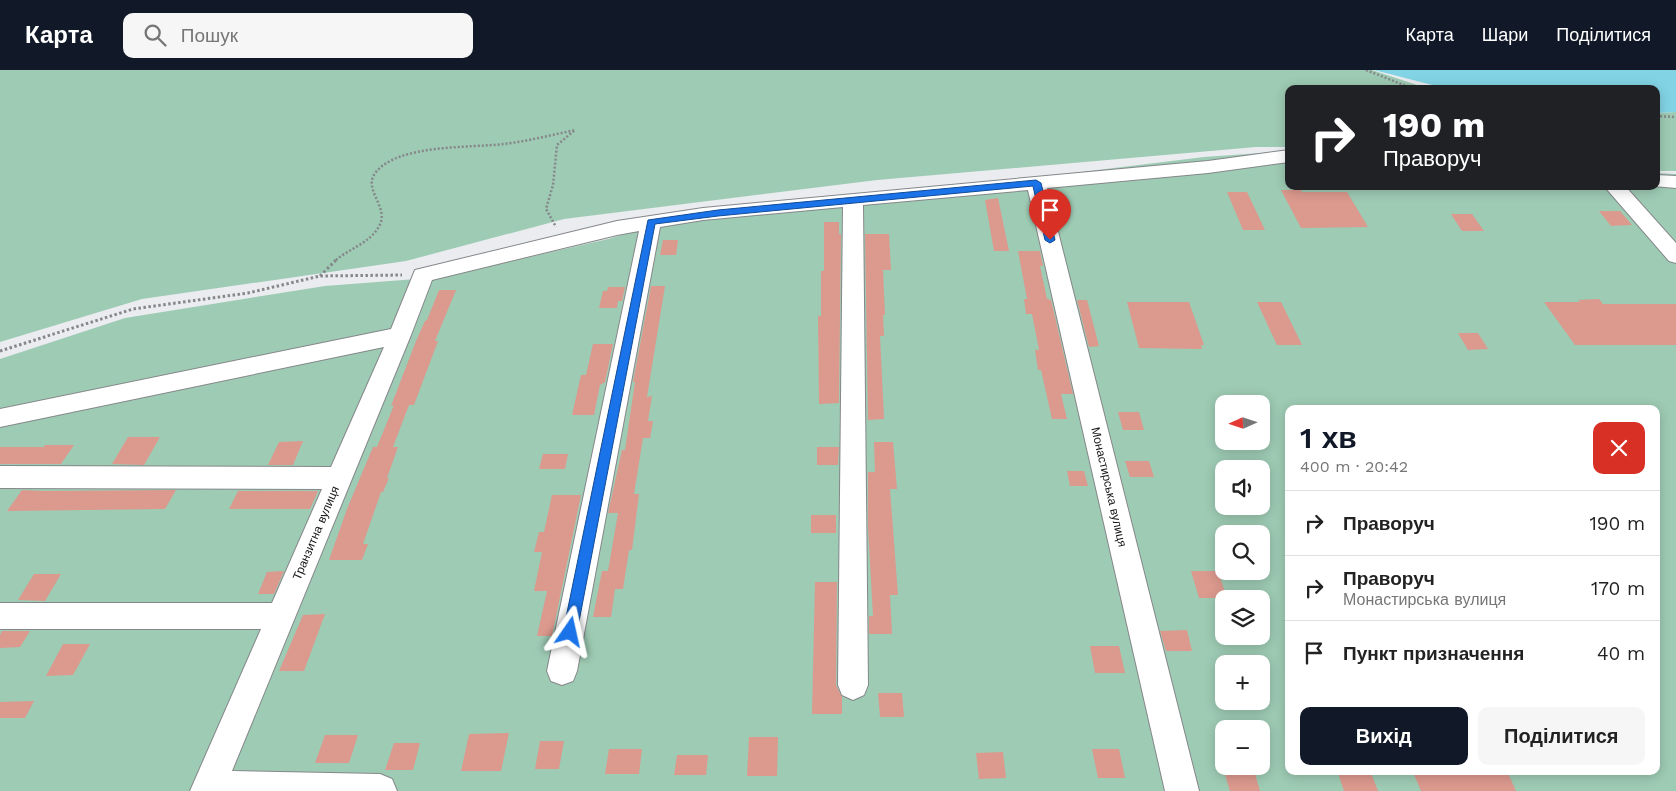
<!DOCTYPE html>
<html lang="uk">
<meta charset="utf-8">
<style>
:root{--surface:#fff;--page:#f6f6f6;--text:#222;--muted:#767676;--line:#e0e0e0;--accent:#111827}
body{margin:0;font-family:"Work Sans",sans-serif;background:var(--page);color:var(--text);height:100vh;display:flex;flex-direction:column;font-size:19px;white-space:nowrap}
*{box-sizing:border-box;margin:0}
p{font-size:16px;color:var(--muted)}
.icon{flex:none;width:28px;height:28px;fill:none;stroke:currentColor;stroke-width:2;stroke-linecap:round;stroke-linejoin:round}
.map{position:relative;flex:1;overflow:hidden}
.details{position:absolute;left:1285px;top:335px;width:375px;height:370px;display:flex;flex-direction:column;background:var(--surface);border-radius:10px;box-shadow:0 2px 12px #0003}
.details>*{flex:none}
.guide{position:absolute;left:1285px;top:15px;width:375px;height:105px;border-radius:10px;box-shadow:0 2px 12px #0003;background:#202124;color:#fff;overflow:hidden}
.needle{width:32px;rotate:267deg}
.controls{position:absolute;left:1215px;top:325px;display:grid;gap:10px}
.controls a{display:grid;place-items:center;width:55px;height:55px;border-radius:10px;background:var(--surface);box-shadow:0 2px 12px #0003;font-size:25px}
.pin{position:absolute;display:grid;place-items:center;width:42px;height:42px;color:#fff;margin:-51px -21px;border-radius:50% 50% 50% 0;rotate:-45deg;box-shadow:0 0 5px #0007}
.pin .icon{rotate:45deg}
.me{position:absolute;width:55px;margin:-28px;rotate:11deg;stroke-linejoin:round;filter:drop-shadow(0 0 4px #0008)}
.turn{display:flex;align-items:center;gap:18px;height:105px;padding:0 15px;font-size:22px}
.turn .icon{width:65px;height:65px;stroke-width:2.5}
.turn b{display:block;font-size:35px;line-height:42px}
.round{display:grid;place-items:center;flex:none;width:52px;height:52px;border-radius:10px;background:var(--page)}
.headline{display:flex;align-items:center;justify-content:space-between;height:85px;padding:0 15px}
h1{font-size:30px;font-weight:600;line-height:38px;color:var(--accent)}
.button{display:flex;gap:10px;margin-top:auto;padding:10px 15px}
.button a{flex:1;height:58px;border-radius:10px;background:var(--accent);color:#fff;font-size:20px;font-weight:600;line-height:58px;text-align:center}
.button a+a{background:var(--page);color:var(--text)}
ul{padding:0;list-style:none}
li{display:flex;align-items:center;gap:15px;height:65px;padding:0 15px;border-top:1px solid var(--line)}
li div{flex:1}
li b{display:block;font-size:19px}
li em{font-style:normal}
header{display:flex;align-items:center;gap:30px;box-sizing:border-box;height:70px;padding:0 25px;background:var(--accent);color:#fff}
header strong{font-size:24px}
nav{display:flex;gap:28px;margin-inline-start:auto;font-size:18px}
.search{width:350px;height:45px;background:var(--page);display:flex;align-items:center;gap:12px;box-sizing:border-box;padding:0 18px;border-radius:10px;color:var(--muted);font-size:19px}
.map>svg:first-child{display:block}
</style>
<header>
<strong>Карта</strong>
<div class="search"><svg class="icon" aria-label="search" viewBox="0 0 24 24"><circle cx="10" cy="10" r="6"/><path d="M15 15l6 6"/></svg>Пошук</div>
<nav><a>Карта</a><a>Шари</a><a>Поділитися</a></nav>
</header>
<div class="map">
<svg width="1676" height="721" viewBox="0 0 1676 721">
<rect width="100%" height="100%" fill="#eaecf0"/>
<path fill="#9ecbb4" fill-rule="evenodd" d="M 0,0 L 1372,0 L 1429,19 L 1289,19 L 1289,77 L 1256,77 L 877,110 L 564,149 L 406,191 L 142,229 L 0,272 Z
M 1676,42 L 1676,101 L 1656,101 L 1656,43 Z
M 1289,81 L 1289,116 L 1656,116 L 1656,103 L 1676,104 L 1676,721 L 0,721 L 0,289 L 125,248 L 325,216 L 442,207 L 608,169 L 659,154 L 1204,87 ZM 1224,334 L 1261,334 L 1261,371 L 1224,371 ZM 1289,339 L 1656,339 L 1656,701 L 1289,701 ZM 1224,399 L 1261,399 L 1261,436 L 1224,436 ZM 1224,464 L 1261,464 L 1261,501 L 1224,501 ZM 1224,529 L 1261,529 L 1261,566 L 1224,566 ZM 1224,594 L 1261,594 L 1261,631 L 1224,631 ZM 1224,659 L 1261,659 L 1261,696 L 1224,696 Z"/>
<path fill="#82d4e5" d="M 1374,0 L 1676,0 L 1676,42 L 1656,43 L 1656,19 L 1448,19 Z"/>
<path fill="#dc998e" d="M 1281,120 L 1301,120 L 1302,122 L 1347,122 L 1368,157 L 1301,158 Z
M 1227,122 L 1247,122 L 1265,160 L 1243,160 Z
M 998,128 L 1009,181 L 994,181 L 985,130 Z
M 1599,141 L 1620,141 L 1632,155 L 1611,156 Z
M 1451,144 L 1472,144 L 1484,161 L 1462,161 Z
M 824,152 L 839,152 L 839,164 L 841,164 L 839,333 L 819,334 L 818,246 L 821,246 L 821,201 L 824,201 Z
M 865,164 L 889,164 L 891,200 L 883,200 L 885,245 L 883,245 L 884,266 L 880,266 L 884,349 L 868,350 Z
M 663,170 L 678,170 L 676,185 L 660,185 Z
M 1018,181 L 1040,181 L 1043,196 L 1040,196 L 1047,229 L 1051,230 L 1073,324 L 1061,324 L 1067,349 L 1052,349 L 1041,300 L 1038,300 L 1035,280 L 1039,280 L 1032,244 L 1026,244 L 1024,229 L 1027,229 Z
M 651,216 L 665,216 L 647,327 L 652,326 L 648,351 L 653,351 L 650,368 L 643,368 L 634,424 L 639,424 L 632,480 L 629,480 L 623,519 L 615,519 L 611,547 L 593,547 L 602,501 L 608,501 L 618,443 L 608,443 L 622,380 L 625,380 L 635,312 L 633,312 Z
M 608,217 L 625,217 L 622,231 L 618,231 L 617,238 L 599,238 L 603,221 L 607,221 Z
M 439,220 L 456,220 L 435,271 L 438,271 L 414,335 L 409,335 L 393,377 L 398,377 L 387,408 L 389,408 L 383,422 L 381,422 L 363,474 L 368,474 L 362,490 L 329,490 L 347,439 L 373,377 L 377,377 L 394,335 L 391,336 L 416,271 L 425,251 L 427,250 Z
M 1599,229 L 1603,234 L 1676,234 L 1676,275 L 1575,275 L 1544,232 L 1580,232 L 1578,230 Z
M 1077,230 L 1087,230 L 1099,276 L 1089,277 Z
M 1127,232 L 1189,232 L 1204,275 L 1201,275 L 1202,279 L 1139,278 Z
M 1257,232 L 1281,232 L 1302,275 L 1277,275 Z
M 1458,263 L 1478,263 L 1488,279 L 1468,280 Z
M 593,274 L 613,274 L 605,312 L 600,315 L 594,345 L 572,345 L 581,305 L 586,305 Z
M 1118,342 L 1139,342 L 1144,360 L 1123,360 Z
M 128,367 L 160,367 L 144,395 L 112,394 Z
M 303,371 L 293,395 L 268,395 L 279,372 Z
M 874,372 L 893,372 L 897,419 L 890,419 L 898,525 L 890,525 L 892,564 L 869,564 L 869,546 L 873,546 L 868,457 L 868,402 L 875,402 Z
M 45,375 L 74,375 L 61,394 L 0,394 L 0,377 L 44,377 Z
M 817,377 L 839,377 L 838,395 L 817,395 Z
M 543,384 L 568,384 L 565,399 L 539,399 Z
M 1125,391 L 1149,391 L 1154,407 L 1130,407 Z
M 1067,401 L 1084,401 L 1088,416 L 1070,416 Z
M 22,420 L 44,421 L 176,420 L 165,439 L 7,441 Z
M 238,421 L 318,421 L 310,439 L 229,439 Z
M 552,425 L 581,425 L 552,566 L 537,566 L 547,521 L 534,521 L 542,482 L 534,482 L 539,462 L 544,462 Z
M 811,445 L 836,445 L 836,463 L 811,463 Z
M 284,501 L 274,524 L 258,524 L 267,502 Z
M 1191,501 L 1218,501 L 1227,528 L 1199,528 Z
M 34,504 L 61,504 L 45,531 L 18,530 Z
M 815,512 L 837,512 L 836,615 L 842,627 L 842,644 L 812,644 Z
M 325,544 L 304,601 L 279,601 L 303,545 Z
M 1187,560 L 1192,581 L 1166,581 L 1160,561 Z
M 2,561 L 30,561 L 20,577 L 0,578 L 0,565 Z
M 63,574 L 90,574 L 73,605 L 46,606 Z
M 1090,576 L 1119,576 L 1125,603 L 1095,603 Z
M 878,623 L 902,623 L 904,647 L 880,647 Z
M 34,631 L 25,648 L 0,648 L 0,632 Z
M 509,663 L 501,701 L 461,701 L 469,664 Z
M 325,665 L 358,665 L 349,693 L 315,693 Z
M 749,667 L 778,667 L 777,706 L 747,706 Z
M 540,671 L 564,671 L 559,699 L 535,699 Z
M 394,673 L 420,673 L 413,700 L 385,700 Z
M 609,679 L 642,679 L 639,704 L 605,704 Z
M 1092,679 L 1119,679 L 1125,708 L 1098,708 Z
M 1003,682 L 1006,708 L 979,709 L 976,683 Z
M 677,685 L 708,685 L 706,705 L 674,705 Z
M 1254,700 L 1260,721 L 1230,721 L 1224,701 Z
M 1451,701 L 1452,704 L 1508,703 L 1516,721 L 1421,721 L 1413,702 Z
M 1338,703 L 1371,703 L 1378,721 L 1344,721 Z"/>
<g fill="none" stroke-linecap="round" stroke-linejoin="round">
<defs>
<path id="minor" d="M 1289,80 L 1289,92 L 1208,103 L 1047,118 L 1199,721 L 1165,721 L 1028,120 L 863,135 L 868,615 L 864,625 L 853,630 L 842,625 L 838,615 L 843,137 L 703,150 L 660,157 L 577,601 L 573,611 L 562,615 L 551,611 L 547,601 L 639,161 L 617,165 L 432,210 L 411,265 L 232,701 L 380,704 L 392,709 L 397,721 L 190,721 L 261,559 L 0,559 L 0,533 L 272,533 L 322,419 L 0,418 L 0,396 L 331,397 L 384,277 L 0,357 L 0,339 L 391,259 L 415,200 L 617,151 L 703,138 L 1208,91 Z
M 1656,105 L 1676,106 L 1676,118 L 1653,116 L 1656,116 Z
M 1604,116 L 1625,116 L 1676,173 L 1676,193 L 1669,191 Z"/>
</defs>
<use href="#minor" stroke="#85878a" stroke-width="2"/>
<path stroke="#85878a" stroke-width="2.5" stroke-dasharray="2 2" stroke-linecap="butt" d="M 1366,0 L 1406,16 L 1420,19
M 1656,46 L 1676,47
M 336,190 C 349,179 369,173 378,158 C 392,138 361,120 376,102 C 399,74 470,78 504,74 C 528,71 552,65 575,60 L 557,75 L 553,115 L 546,139 L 556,157"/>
<path stroke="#85878a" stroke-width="3" stroke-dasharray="2.5 2.5" stroke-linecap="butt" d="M 320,206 L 337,189
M 0,281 L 133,239 L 248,223 L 320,206 L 402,205"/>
<use href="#minor" fill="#fff" fill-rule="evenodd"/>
</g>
<path fill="#1a73e8" stroke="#114b97" d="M 1036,110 L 1041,113 L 1055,170 L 1050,173 L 1045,170 L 1033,116 L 718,146 L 655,154 L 577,562 L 575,566 L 570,568 L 565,566 L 563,562 L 648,150 L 718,140 Z"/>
<g text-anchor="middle" stroke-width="5" stroke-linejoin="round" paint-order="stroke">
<g font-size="12" fill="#161718" stroke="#fff">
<text transform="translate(1109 417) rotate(77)" y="4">Монастирська вулиця</text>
<text transform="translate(316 463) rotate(-67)" y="4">Транзитна вулиця</text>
</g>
</g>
</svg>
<div class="controls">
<a><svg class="needle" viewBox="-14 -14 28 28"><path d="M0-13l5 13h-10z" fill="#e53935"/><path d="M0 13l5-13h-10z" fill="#767676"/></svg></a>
<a><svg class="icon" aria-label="sound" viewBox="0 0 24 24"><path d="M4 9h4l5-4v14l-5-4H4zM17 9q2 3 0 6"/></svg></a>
<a><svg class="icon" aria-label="search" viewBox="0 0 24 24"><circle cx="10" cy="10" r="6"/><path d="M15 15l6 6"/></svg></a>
<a><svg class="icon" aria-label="layers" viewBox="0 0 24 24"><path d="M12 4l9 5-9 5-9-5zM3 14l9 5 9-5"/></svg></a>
<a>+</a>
<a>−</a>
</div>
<div class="pin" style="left:1050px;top:170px;background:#d93025"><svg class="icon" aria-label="arrive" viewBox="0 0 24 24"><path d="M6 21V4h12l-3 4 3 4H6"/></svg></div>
<svg class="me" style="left:570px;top:562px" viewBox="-20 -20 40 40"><path d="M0-17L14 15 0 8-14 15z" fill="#1a73e8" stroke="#fff" stroke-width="4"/></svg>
<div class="guide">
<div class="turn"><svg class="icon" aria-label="right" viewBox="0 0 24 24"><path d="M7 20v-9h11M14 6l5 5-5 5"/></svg><div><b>190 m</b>Праворуч</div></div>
</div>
<section class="details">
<div class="headline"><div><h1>1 хв</h1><p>400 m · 20:42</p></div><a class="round" style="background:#d93025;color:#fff"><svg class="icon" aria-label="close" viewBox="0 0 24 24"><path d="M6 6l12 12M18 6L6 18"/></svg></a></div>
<ul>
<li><svg class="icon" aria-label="right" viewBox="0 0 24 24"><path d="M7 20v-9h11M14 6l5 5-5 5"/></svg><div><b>Праворуч</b></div><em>190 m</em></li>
<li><svg class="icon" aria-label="right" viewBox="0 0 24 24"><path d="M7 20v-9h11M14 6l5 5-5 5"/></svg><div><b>Праворуч</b><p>Монастирська вулиця</p></div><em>170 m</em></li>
<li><svg class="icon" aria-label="arrive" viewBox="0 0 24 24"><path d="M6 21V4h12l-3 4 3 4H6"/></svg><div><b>Пункт призначення</b></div><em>40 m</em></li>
</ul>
<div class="button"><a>Вихід</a><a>Поділитися</a></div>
</section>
</div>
